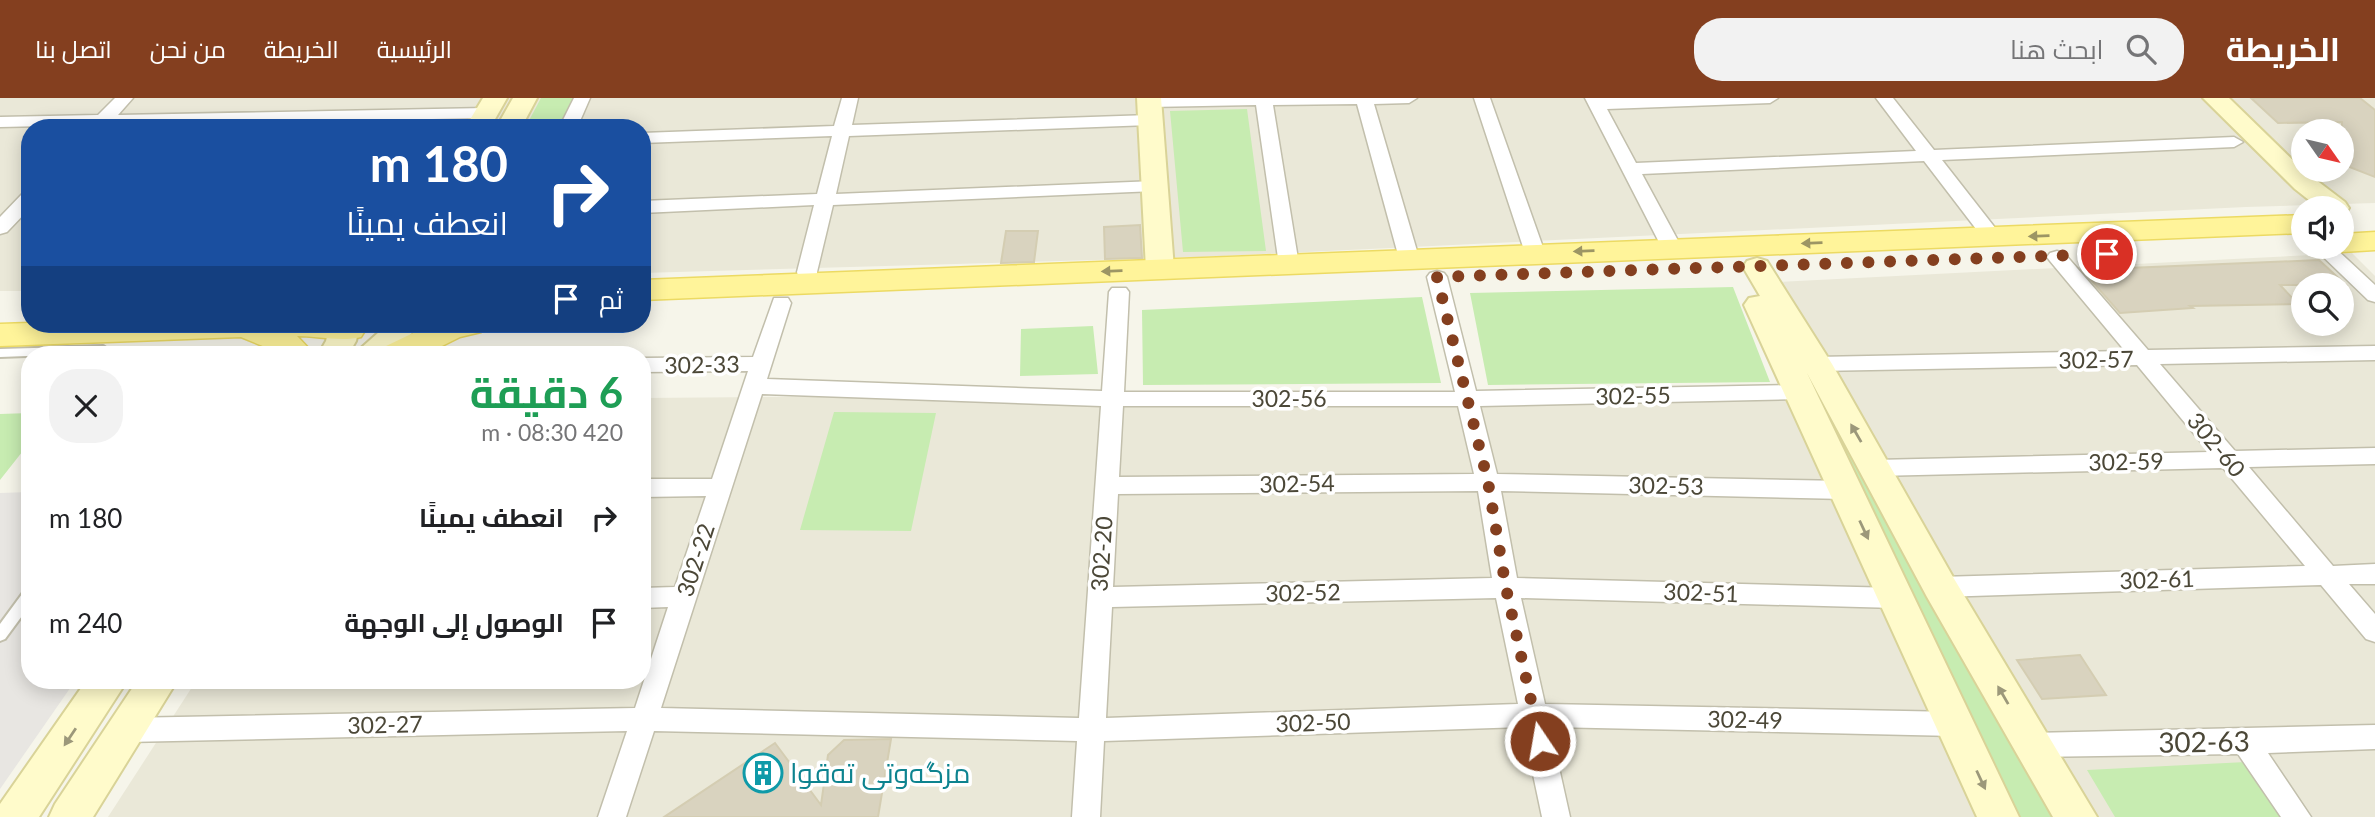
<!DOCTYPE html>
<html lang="ar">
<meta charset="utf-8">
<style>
:root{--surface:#fff;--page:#f2f2f2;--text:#202124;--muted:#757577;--accent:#843f1f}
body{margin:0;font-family:Lato,Cairo,sans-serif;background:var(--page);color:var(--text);direction:rtl;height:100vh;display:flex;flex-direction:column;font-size:26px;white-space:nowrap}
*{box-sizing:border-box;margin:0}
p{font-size:23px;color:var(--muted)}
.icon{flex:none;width:38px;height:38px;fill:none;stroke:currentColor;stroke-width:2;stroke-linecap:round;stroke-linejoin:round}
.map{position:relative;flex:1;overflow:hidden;direction:ltr}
.details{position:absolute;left:21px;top:248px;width:630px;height:343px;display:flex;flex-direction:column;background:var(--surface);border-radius:28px;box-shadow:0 4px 18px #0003;direction:rtl}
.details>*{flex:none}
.banner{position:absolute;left:21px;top:21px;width:630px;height:214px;border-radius:28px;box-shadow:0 4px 18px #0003;direction:rtl;background:#1a4fa0;color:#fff;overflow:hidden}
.needle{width:46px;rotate:124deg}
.tools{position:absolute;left:2291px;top:21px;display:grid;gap:14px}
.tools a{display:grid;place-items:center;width:63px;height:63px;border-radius:50%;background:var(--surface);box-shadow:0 4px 18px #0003;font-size:35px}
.pin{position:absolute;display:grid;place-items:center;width:60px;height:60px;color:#fff;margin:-30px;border:4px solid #fff;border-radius:50%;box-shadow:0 2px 7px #0007}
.me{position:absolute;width:77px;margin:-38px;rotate:348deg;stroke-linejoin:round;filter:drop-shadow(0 0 5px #0008)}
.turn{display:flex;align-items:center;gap:24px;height:147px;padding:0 28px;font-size:32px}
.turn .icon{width:91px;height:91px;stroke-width:2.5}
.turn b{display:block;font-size:49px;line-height:60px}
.then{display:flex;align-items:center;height:66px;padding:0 28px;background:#0003;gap:14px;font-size:26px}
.round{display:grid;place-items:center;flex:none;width:74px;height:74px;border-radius:28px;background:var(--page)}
.headline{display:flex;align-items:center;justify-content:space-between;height:119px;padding:0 28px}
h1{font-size:42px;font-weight:700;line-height:52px;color:#1e9e55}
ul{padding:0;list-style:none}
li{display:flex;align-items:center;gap:21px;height:105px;padding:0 28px}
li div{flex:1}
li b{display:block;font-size:26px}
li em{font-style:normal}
header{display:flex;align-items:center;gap:42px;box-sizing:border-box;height:98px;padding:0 35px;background:var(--accent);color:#fff}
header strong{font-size:33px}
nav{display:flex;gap:38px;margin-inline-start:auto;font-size:24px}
.search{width:490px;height:63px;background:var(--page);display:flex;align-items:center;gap:18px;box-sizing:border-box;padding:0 24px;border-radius:28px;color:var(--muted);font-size:26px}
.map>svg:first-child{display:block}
</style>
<header>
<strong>الخريطة</strong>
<div class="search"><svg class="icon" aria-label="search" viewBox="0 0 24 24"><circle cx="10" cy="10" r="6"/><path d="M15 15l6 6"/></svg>ابحث هنا</div>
<nav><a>الرئيسية</a><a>الخريطة</a><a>من نحن</a><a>اتصل بنا</a></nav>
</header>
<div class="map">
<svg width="2375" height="719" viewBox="0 0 2375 719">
<rect width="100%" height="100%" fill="#f6f5ea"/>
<path fill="#eae8d8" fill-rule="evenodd" d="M 0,0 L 2375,0 L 2375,105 L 2246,109 L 1201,159 L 642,175 L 642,30 L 30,30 L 30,193 L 0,193 ZM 2303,33 L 2342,33 L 2342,72 L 2303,72 Z
M 2352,155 L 2375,178 L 2375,719 L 108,719 L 196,583 L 642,583 L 642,300 L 1842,291 L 1778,184 ZM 2303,187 L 2342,187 L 2342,226 L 2303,226 Z"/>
<path fill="#c7ecb1" d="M 541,0 L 576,0 L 561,30 L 525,30 Z
M 1247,11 L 1266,153 L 1183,154 L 1170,13 Z
M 1733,189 L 1770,284 L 1488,287 L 1470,195 Z
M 1422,199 L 1441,285 L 1143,287 L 1142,212 Z
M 1093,228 L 1098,276 L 1020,278 L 1021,231 Z
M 1806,269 L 2061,719 L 2017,719 L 1798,270 Z
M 834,314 L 936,315 L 911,433 L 800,432 Z
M 30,315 L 30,344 L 0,382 L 0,316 Z
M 2246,664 L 2283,719 L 2115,719 L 2087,672 Z"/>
<path fill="#e8e6e2" d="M 30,394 L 30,583 L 75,583 L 0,691 L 0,395 Z"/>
<path fill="#d9d3bf" stroke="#d4cdb2" stroke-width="2" d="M 2251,0 L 2360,0 L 2375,12 L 2375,79 L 2342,66 L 2342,24 L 2278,25 Z
M 1140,127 L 1142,160 L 1105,161 L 1104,129 Z
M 1006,133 L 1038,133 L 1034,164 L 1001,165 Z
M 2319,162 L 2346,187 L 2280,187 L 2298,206 L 2190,208 L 2193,210 L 2120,215 L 2082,172 Z
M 2080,557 L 2106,597 L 2042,601 L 2017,562 Z
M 891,641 L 878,719 L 664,719 L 775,645 L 821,707 L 828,657 L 844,642 Z"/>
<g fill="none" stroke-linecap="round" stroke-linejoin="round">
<defs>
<path id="lane" d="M 103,248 L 109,252 L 107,255 L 0,259 L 0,251 Z
M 30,491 L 30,507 L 5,541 L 0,543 L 0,526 L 25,492 Z"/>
<path id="street" d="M 115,0 L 133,0 L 118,17 L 486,10 L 495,15 L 486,20 L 108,27 L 105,30 L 90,27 L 0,29 L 0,19 L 98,17 Z
M 574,0 L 590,0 L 577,30 L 559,30 Z
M 842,0 L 858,0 L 852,27 L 1150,17 L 1159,22 L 1150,27 L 849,38 L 836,96 L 1155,83 L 1164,88 L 1155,93 L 833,107 L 817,174 L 818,184 L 815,188 L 801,188 L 797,174 L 814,107 L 642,115 L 642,103 L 817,96 L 832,38 L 642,45 L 642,35 L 834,28 Z
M 1145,0 L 1417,0 L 1409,5 L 1374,6 L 1417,153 L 1422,161 L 1419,165 L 1405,165 L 1397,153 L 1357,6 L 1273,7 L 1299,167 L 1296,171 L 1282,171 L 1279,167 L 1256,7 L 1149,9 L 1141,4 Z
M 1474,0 L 1490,0 L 1545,155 L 1542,159 L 1528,159 L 1525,155 Z
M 1585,0 L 1778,0 L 1770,5 L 1607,11 L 1636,65 L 1916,53 L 1876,0 L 1893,0 L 1934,52 L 2234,39 L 2243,44 L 2234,49 L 1942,62 L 2003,140 L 1993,146 L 1986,144 L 1924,63 L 1642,76 L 1682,150 L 1672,156 L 1662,150 Z
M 30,94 L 30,110 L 7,134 L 0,136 L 0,119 L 23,95 Z
M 2313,149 L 2334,149 L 2375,187 L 2375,204 L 2368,202 Z
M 2057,153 L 2064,155 L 2148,252 L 2375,248 L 2375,262 L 2160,266 L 2235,353 L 2375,350 L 2375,366 L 2249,369 L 2333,468 L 2375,466 L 2375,486 L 2349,486 L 2375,516 L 2375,544 L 2366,541 L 2321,487 L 1940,499 L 1931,496 L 1928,489 L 1931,482 L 1940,479 L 2305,468 L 2223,370 L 1876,378 L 1868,376 L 1865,370 L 1868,364 L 1876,362 L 2209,354 L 2137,267 L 1817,273 L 1810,271 L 1806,266 L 1810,261 L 1817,259 L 2125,253 L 2050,163 L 2047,159 L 2050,155 Z
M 1437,173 L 1444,175 L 1447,179 L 1476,293 L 1799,287 L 1807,289 L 1810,294 L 1807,299 L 1799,301 L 1480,308 L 1497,376 L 1845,383 L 1853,386 L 1857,392 L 1853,398 L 1845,401 L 1501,393 L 1517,480 L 1896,490 L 1905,493 L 1909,500 L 1905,507 L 1896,510 L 1521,500 L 1545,606 L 1955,614 L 1965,618 L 1969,626 L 1965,634 L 1955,638 L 1550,629 L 1570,719 L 1542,719 L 1523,629 L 1104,643 L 1100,719 L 1072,719 L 1077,643 L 654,633 L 626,719 L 598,719 L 627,633 L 126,644 L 116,640 L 112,632 L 116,624 L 126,620 L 635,610 L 668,509 L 642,510 L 642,490 L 675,489 L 706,398 L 642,399 L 642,381 L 712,381 L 748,273 L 642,274 L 642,260 L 753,259 L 774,200 L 788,200 L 791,205 L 767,281 L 1102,293 L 1109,194 L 1112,190 L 1126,190 L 1129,194 L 1124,294 L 1455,294 L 1427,179 L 1430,175 ZM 762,296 L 1101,308 L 1079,620 L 661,610 ZM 1123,308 L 1458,308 L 1474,376 L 1119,379 ZM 1478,393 L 1492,480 L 1113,489 L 1118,396 ZM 1496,500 L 1518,606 L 1106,620 L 1112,509 Z
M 2375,627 L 2375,651 L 2268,655 L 2311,719 L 2281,719 L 2238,656 L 2032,659 L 2022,655 L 2018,647 L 2022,639 L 2032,635 Z"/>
<path id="secondary" d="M 483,0 L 507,0 L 490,30 L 465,30 Z
M 513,0 L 537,0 L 521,30 L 496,30 Z
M 1137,0 L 1161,0 L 1174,171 L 1170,177 L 1160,180 L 1150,177 L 1146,171 Z
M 2203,0 L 2229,0 L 2303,72 L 2345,104 L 2349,110 L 2345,116 L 2342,117 L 2342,110 L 2319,110 L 2295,91 Z
M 1757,160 L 1767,163 L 1832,266 L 1953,479 L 2097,719 L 2053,719 L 1927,499 L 1807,275 L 2019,719 L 1977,719 L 1744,207 L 1749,200 L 1760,198 L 1743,169 L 1747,163 Z
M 330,226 L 360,226 L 356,243 L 348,257 L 318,257 L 326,243 Z
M 388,226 L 420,227 L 390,257 L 357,257 L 361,250 Z
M 86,583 L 127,583 L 39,719 L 0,719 L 0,706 Z
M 137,583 L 177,583 L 93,719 L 49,719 L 55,706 Z"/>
<path id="primary" d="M 2303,117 L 2303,135 L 642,202 L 642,182 Z
M 2375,134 L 2375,152 L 2342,154 L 2329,149 L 2342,149 L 2342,136 Z
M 30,225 L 362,226 L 366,231 L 361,239 C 341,244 318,238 297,238 L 315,257 L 277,257 L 270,251 L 241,239 L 0,248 L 0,226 Z
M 432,226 L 486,226 L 481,234 L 460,239 L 424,257 L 379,257 L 384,249 Z"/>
</defs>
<use href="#lane" stroke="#c2bfac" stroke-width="4"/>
<use href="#street" stroke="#c2bfac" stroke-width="3"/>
<use href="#secondary" stroke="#d9d398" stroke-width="4"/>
<use href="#primary" stroke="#ecda63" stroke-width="3"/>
<use href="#lane" fill="#fff" fill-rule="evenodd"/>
<use href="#street" fill="#fff" fill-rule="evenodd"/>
<use href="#secondary" fill="#fffbcb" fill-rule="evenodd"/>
<use href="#primary" fill="#fff49a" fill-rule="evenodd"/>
</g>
<defs><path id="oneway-solid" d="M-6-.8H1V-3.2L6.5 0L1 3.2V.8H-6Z" transform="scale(1.75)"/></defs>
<g fill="#9c9564">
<use href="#oneway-solid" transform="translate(2039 138) rotate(178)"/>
<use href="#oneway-solid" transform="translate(1812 145) rotate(178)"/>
<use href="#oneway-solid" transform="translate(1584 153) rotate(178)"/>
<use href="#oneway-solid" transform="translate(1112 173) rotate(178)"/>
</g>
<g fill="#9c987a">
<use href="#oneway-solid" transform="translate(1856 335) rotate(-120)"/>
<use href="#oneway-solid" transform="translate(1864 432) rotate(65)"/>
<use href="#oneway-solid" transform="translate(2003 597) rotate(-120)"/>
<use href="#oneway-solid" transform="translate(70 639) rotate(124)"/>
<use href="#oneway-solid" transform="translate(1981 682) rotate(65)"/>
</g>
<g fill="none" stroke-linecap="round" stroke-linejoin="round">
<path stroke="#843f1f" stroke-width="12" stroke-dasharray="0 21.6" d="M 1540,643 L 1506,490 L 1488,384 L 1437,179 L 2107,156"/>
</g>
<defs>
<symbol id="building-ring" viewBox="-11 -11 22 22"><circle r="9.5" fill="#fff" stroke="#0f9aa8" stroke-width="1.5"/><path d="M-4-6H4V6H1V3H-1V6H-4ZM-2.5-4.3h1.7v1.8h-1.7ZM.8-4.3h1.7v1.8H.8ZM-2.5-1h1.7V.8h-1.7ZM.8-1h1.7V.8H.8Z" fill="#0f9aa8"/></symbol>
</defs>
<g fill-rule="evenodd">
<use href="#building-ring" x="741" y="653" width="44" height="44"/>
</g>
<g text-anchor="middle" stroke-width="7" stroke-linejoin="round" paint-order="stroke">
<g font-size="23" fill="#4b4737" stroke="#fff">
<text transform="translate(2096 262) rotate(-1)" y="8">302-57</text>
<text transform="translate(702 267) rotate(-1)" y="8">302-33</text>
<text transform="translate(1633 298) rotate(-1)" y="8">302-55</text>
<text x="1289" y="309">302-56</text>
<text transform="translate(2216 347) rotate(50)" y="8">302-60</text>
<text transform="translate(2126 364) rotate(-1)" y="8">302-59</text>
<text transform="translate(1297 386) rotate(-1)" y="8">302-54</text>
<text transform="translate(1666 388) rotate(1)" y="8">302-53</text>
<text transform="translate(1102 456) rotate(-86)" y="8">302-20</text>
<text transform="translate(696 462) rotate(-72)" y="8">302-22</text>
<text transform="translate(2157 482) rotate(-2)" y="8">302-61</text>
<text transform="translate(1303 495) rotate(-1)" y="8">302-52</text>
<text transform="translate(1701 495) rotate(2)" y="8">302-51</text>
<text transform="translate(1745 622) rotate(1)" y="8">302-49</text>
<text transform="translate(1313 625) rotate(-2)" y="8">302-50</text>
<text transform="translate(385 627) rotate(-1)" y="8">302-27</text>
</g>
<g font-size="28" fill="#4b4737" stroke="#fff">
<text transform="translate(2204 644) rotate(-1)" y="10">302-63</text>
</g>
<g font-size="28" fill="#0d838f" stroke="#fff" text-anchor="start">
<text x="790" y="685">مزگه‌وتی ته‌قوا</text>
</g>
</g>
</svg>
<div class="tools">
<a><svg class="needle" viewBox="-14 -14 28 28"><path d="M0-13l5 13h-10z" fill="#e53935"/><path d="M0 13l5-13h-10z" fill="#757577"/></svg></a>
<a><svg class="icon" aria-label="sound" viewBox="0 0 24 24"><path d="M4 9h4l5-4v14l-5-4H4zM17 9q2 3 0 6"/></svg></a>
<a><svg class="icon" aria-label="search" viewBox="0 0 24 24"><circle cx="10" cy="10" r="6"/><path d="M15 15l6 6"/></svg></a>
</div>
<div class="pin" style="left:2107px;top:156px;background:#d93025"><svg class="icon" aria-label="arrive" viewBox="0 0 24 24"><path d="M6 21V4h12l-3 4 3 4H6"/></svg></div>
<svg class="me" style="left:1540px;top:643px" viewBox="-20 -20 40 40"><circle r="17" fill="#843f1f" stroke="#fff" stroke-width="3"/><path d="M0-11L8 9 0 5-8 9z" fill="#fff"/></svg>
<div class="banner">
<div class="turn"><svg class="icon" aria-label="right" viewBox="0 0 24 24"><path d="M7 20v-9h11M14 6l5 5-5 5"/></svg><div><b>180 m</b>انعطف يمينًا</div></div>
<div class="then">ثم<svg class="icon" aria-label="arrive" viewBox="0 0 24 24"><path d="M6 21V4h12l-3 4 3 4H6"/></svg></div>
</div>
<section class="details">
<div class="headline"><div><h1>6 دقيقة</h1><p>420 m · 08:30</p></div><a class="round"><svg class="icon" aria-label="close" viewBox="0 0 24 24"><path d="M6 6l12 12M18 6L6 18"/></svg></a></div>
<ul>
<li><svg class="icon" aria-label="right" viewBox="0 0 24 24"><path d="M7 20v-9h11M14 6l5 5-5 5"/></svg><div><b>انعطف يمينًا</b></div><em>180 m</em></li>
<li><svg class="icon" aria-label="arrive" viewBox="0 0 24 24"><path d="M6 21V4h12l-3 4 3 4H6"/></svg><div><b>الوصول إلى الوجهة</b></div><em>240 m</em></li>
</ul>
</section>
</div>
